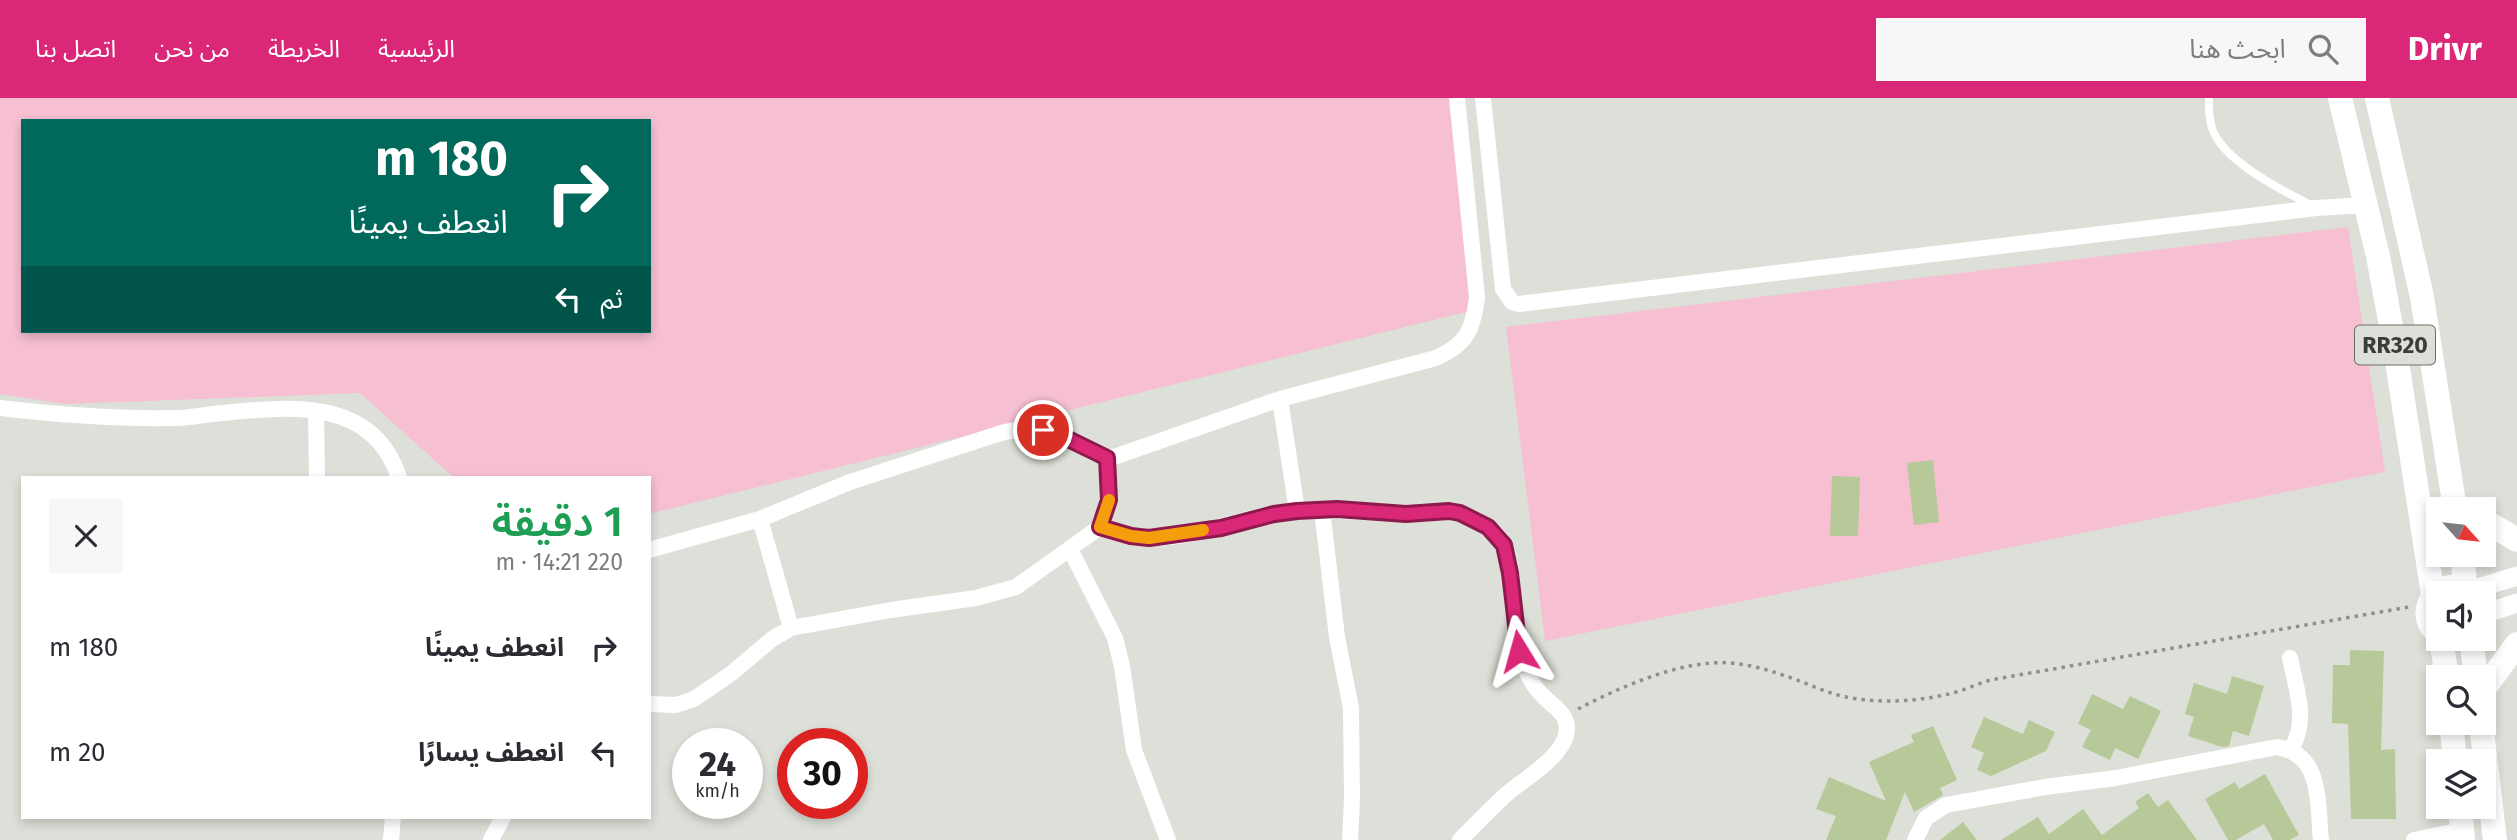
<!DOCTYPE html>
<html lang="ar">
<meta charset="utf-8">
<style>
:root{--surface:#fff;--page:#f7f7f7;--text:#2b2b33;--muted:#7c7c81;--accent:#db2777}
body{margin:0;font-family:"Fira Sans","Noto Sans Arabic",sans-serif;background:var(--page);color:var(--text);direction:rtl;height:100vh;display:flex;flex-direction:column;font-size:26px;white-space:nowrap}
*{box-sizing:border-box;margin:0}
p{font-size:23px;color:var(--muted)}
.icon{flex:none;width:38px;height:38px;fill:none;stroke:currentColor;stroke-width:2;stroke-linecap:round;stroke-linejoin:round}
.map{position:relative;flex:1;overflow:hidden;direction:ltr}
.details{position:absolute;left:21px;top:378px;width:630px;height:343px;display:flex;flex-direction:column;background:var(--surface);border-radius:0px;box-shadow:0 4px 10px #0003;direction:rtl}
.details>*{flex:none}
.guide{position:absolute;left:21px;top:21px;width:630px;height:214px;border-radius:0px;box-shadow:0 4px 10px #0003;direction:rtl;background:#00695c;color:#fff;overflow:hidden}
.needle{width:46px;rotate:117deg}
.buttons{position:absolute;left:2426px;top:399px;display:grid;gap:14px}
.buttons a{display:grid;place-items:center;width:70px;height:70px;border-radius:0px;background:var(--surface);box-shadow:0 4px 10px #0003;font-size:35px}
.speed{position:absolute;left:672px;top:630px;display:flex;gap:14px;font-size:35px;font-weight:700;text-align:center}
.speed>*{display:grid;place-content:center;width:91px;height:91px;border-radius:50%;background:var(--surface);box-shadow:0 4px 10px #0003;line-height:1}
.speed small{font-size:18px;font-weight:400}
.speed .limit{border:10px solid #d22;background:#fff;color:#111}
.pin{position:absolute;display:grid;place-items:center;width:60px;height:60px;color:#fff;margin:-30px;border:4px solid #fff;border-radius:50%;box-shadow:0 2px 7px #0007}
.me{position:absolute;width:77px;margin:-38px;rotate:352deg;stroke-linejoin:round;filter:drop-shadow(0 0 5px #0008)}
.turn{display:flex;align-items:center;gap:24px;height:147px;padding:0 28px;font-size:32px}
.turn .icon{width:91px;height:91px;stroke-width:2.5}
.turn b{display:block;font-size:49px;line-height:60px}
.then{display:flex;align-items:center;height:66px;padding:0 28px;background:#0003;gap:14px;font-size:26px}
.round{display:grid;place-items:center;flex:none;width:74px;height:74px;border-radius:0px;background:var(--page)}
.summary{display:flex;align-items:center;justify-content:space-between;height:119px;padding:0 28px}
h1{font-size:42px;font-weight:600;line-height:52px;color:#1e9e55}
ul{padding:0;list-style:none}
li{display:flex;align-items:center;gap:21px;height:105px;padding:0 28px}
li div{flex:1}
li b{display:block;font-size:26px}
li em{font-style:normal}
header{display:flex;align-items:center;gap:42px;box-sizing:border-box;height:98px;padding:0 35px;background:var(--accent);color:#fff}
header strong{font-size:33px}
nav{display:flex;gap:38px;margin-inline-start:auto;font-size:24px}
.search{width:490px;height:63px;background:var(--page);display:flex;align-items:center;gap:18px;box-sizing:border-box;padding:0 24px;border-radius:0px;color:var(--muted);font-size:26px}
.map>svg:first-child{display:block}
</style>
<header>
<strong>Drivr</strong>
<div class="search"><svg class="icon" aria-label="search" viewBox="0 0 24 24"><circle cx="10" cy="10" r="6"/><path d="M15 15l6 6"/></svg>ابحث هنا</div>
<nav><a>الرئيسية</a><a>الخريطة</a><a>من نحن</a><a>اتصل بنا</a></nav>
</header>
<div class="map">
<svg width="2517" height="742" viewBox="0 0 2517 742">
<rect width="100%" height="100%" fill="#dde0d8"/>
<path fill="#f6bfd2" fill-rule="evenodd" d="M 0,0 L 1452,0 L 1474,212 L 649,416 L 649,380 L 454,380 L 360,295 L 65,306 L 0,296 ZM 23,23 L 649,23 L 649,233 L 23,233 Z
M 2348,129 L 2385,374 L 1545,543 L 1506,229 Z"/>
<path fill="#b7c998" d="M 1933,362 L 1939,424 L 1914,427 L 1907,365 Z
M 1832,378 L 1860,379 L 1858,438 L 1830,438 Z
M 2350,552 L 2384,553 L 2381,652 L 2395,651 L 2396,721 L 2351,721 L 2348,626 L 2332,625 L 2333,567 L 2350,567 Z
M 2232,578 L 2264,588 L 2249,638 L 2233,633 L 2229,648 L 2222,649 L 2188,638 L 2194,619 L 2185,616 L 2194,585 L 2227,596 Z
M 2092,596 L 2123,611 L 2130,598 L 2161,613 L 2138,661 L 2115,650 L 2110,662 L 2082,649 L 2091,632 L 2078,626 Z
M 1984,619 L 2023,636 L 2029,622 L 2055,634 L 2046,653 L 1991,678 L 1977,672 L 1984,655 L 1971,649 Z
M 1933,628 L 1957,682 L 1940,690 L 1943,697 L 1914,714 L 1905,694 L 1886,742 L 1826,742 L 1836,718 L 1816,711 L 1829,679 L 1886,703 L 1869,664 L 1914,644 L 1911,637 Z
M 2265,676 L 2299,737 L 2290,742 L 2273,742 L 2264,726 L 2236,742 L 2228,742 L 2205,701 L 2235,684 L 2239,691 Z
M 2148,695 L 2158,709 L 2168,702 L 2197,742 L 2001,742 L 2038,719 L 2049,736 L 2083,711 L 2102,737 L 2139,710 L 2135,704 Z
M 1963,724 L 1977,742 L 1940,742 Z"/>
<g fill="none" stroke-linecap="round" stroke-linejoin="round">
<path stroke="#8e908a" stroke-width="3.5" stroke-dasharray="3.5 5" stroke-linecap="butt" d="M 1578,611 C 1620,589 1683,561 1731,565 C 1765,568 1796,582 1828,594 C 1862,606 1908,605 1944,597 C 1960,594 1975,587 1990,582 L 2409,509"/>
<path stroke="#fff" stroke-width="8" d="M 2209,0 C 2209,12 2209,26 2215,37 C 2230,66 2283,93 2311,107"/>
<path stroke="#fff" stroke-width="16" d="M 1483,0 L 1503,191 L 1512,204 L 1519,206 L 2316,110 L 2366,107
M 1280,301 L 1297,413
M 0,310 C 59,317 116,321 175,320 C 191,320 207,316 223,315 C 292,308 374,300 399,380
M 316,313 L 317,380
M 1322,412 L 1337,539 L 1351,610 L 1352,701 L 1350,742
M 760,421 L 791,530
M 1100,429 C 1117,434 1134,440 1152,440 C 1194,440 1235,422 1276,415 C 1322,409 1363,415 1408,416 C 1437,417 1452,407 1480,424 C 1487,429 1495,433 1500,440 C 1517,463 1511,525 1520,554 C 1524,571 1532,588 1545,600 C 1551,606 1559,611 1564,619 C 1580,649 1527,679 1509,694 C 1492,709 1476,726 1460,742
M 1070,451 L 1115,540 L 1122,568 L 1134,652 L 1168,742
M 649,452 L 760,421 L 850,384 L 1001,335 C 1021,330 1039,329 1060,337 C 1077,343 1096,362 1114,359 L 1280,301 L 1436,260 C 1467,246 1473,232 1477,199 L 1457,0
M 2290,560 C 2296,591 2309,622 2291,651
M 649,606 L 676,607 L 694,601 L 732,575 L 772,541 L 791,530 L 891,512 L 976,500 L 1016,489 L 1100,429 L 1109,402 L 1107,360
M 391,742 L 393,719
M 491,742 L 503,719
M 1915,742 L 1926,720 L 1946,707 L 2045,689 L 2116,680 L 2277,649 C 2323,656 2317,706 2321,742
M 2414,742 L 2462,732"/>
<path stroke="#fff" stroke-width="19" d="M 2468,493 L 2517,478
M 2483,516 L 2517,505"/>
<path stroke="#fff" stroke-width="24" d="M 2340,0 L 2378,158 L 2394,244 L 2433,497
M 2377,0 L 2422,199 L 2455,411
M 2483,422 L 2517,442
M 2462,457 L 2466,492
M 2438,535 C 2410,513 2444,473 2471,495
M 2441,541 L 2447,579
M 2471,541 L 2476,579
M 2483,592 L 2517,546
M 2451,625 L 2455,663
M 2481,625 L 2495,742
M 2460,709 L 2463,742"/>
</g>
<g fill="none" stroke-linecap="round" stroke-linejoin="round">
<defs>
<path id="route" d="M 1043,332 L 1060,337 L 1107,360 L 1109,402 L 1100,429 L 1131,438 L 1149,440 L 1221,430 L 1274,416 L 1297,413 L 1337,411 L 1406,416 L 1449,413 L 1460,415 L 1488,429 L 1504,447 L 1510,475 L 1519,553"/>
</defs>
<use href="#route" stroke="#8e194d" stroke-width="18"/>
<use href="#route" stroke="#db2777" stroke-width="12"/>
<path stroke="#f59e0b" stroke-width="12" d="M 1109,402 L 1100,429 L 1131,438 L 1149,440 L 1203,432"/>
</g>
<g text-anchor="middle" stroke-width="5" stroke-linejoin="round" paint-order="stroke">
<rect fill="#dde0d8" stroke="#6c6e69" stroke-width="2" x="2355" y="227.5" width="80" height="39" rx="5"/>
<g font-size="23" font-weight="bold" fill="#3c3d3a">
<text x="2395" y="255">RR320</text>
</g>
</g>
</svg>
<div class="buttons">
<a><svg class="needle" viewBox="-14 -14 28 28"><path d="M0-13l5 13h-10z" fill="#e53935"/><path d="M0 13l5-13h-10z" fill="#7c7c81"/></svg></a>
<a><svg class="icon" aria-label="sound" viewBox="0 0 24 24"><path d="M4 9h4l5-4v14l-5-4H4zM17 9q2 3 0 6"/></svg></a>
<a><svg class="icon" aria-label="search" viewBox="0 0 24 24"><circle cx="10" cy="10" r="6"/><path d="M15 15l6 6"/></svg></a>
<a><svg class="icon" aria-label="layers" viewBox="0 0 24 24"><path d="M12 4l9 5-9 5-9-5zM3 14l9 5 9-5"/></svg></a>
</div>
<div class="speed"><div>24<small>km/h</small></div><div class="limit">30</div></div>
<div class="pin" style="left:1043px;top:332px;background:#d93025"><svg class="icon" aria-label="arrive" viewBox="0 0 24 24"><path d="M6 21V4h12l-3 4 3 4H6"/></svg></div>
<svg class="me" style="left:1519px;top:553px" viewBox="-20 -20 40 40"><path d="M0-17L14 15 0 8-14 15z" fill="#db2777" stroke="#fff" stroke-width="4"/></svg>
<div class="guide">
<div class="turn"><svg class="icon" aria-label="right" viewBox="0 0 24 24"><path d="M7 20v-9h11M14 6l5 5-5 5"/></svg><div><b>180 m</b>انعطف يمينًا</div></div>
<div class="then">ثم<svg class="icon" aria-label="left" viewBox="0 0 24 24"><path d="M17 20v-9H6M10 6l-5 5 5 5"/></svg></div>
</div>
<section class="details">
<div class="summary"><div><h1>1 دقيقة</h1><p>220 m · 14:21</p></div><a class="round"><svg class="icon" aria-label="close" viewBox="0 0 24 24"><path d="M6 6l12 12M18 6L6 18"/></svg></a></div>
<ul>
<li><svg class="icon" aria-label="right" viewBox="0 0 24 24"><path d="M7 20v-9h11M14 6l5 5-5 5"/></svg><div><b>انعطف يمينًا</b></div><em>180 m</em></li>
<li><svg class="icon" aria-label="left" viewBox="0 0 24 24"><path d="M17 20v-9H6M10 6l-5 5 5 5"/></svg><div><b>انعطف يسارًا</b></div><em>20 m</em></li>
</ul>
</section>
</div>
